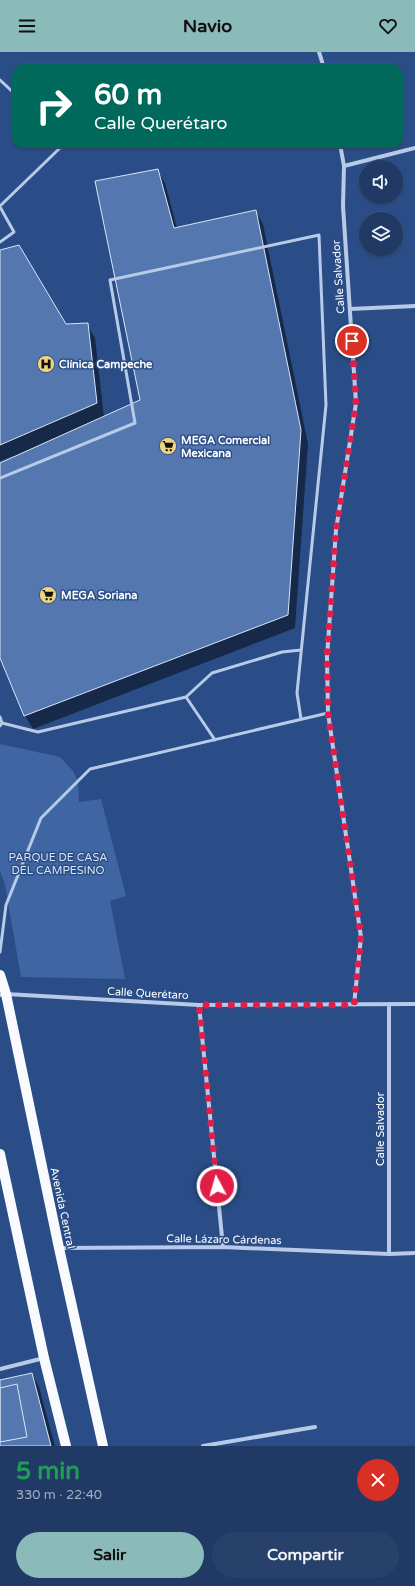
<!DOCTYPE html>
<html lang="es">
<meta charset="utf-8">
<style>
:root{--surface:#203a65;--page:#28416b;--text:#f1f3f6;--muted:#a2adbf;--line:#3d5479;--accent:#8bbbb9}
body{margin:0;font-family:"Varela Round",sans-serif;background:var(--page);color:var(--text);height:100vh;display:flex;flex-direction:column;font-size:15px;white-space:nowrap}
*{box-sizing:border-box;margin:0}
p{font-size:13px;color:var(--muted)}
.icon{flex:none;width:22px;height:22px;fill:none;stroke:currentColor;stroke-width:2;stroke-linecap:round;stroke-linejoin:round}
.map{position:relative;height:1394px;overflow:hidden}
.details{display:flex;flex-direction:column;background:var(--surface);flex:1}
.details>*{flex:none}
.banner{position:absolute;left:12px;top:12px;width:391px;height:84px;border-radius:12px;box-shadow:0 1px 3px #0004,0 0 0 1px var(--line);background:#00695c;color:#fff;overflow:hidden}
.buttons{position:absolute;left:359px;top:108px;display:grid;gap:8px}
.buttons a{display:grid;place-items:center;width:44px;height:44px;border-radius:50%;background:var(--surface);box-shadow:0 1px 3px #0004,0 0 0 1px var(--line);font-size:20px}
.pin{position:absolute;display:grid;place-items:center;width:34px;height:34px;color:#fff;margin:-17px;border:2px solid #fff;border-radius:50%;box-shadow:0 1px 4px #0007}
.me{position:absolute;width:44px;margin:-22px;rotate:354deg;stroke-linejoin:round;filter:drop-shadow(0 0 3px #0008)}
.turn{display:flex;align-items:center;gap:14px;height:84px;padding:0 16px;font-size:18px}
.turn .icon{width:52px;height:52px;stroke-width:2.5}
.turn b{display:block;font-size:28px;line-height:34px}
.round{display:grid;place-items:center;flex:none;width:42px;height:42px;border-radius:21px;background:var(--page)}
.head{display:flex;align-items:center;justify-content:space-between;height:68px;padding:0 16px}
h1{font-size:24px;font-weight:700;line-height:30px;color:#1e9e55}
.cta{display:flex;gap:8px;margin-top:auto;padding:8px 16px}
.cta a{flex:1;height:46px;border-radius:24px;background:var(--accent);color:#111;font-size:16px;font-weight:700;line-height:46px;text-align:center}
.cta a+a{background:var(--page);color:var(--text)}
header{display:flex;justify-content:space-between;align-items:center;height:52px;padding:0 16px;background:var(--accent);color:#111;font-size:18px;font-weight:700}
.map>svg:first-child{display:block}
</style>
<header><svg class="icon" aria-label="menu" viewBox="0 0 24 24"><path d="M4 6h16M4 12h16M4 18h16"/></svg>Navio<svg class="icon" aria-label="heart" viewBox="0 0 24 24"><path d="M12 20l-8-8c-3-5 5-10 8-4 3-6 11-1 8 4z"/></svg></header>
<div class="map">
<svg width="415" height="1394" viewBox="0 0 415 1394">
<rect width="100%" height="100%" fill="#2a4d87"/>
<path fill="#3f66a3" d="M 0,692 L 60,705 L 73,719 L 78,729 L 79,750 L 101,747 L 126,844 L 110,849 L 125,927 L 21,925 L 5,833 L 0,819 Z"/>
<path fill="#0007" d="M 157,118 L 165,131 L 177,176 L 255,159 L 263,172 L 308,392 L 295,576 L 33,677 L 25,664 L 0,603 L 0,412 L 14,405 L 13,404 L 0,409 L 0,199 L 65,273 L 87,273 L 95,286 L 104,365 L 142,348 Z
M 32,1322 L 39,1335 L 55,1394 L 0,1394 L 0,1329 Z"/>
<path fill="#5377ae" stroke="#dae5f6" d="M 158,117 L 174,176 L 256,158 L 301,378 L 288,563 L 24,664 L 0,606 L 0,411 L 140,348 L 95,129 Z
M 19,193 L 66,272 L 88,271 L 97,351 L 0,393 L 0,198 Z
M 32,1321 L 51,1394 L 0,1394 L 0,1328 Z
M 17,1332 L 27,1385 L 0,1390 L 0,1336 Z"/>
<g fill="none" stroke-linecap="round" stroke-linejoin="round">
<path stroke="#b7cae8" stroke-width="3" d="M 0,28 L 16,43
M 0,154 L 61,95 L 59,92
M 0,155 L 14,180 L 0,190
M 0,426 L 135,371 L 110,228 L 319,183 L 326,353 L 297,641 L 301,667
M 186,645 L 215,688
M 0,665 L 2,671 L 0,674
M 2,671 L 38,680 L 186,645 L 212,621 L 282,600 L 301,598
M 0,900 L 6,853 L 41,766 L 90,717 L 328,661"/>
<path stroke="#b7cae8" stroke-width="4" d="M 319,0 L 324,16
M 340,92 L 344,114 L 343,154 L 356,351 L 336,478 L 327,605 L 328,661 L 361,885 L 354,953
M 344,114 L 415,96
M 350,257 L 415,254
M 0,943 L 6,942 L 199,953 L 415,952
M 199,953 L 223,1195
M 60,1196 L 223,1195 L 389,1202 L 415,1201
M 389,1202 L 389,952
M 0,1317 L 44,1306
M 203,1394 L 315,1375"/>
<path stroke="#f8fafe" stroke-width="10" d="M 0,923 L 6,942 L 59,1196 L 103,1394
M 0,1102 L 44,1306 L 66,1394"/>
</g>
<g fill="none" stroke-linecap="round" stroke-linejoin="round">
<path stroke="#e11d48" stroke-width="7" stroke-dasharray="0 12.6" d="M 217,1134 L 199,953 L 354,953 L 361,885 L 328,661 L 327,605 L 336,478 L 356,351 L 352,289"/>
</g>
<defs>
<symbol id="hospital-disc" viewBox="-11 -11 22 22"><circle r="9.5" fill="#eed47e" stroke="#2a4d87"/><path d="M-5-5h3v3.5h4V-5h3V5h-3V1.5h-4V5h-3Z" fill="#111"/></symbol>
<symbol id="supermarket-disc" viewBox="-11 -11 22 22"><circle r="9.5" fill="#eed47e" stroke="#2a4d87"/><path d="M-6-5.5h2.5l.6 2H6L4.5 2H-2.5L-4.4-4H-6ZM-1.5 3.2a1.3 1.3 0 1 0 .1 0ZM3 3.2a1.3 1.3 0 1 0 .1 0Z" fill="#111"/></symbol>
</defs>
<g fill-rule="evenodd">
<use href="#hospital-disc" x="36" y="302" width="20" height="20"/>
<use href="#supermarket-disc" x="158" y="384" width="20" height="20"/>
<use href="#supermarket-disc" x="38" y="533" width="20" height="20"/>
</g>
<g text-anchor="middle" stroke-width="3" stroke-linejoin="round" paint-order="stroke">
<g font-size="11" fill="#fff" stroke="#2a4d87">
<text transform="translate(338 225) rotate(-94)" y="4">Calle Salvador</text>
<text transform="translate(148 941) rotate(3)" y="4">Calle Querétaro</text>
<text transform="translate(380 1077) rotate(-90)" y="4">Calle Salvador</text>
<text transform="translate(63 1156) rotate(78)" y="4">Avenida Central</text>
<text transform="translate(224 1187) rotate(1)" y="4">Calle Lázaro Cárdenas</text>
</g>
<g font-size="11" font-weight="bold" fill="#fff" stroke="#2a4d87" text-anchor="start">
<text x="59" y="316">Clínica Campeche</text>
<text x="181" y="392">MEGA Comercial<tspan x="181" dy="13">Mexicana</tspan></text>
<text x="61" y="547">MEGA Soriana</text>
</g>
<g font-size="11" fill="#dae5f6" stroke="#2a4d87">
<text x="58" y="809">PARQUE DE CASA<tspan x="58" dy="13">DEL CAMPESINO</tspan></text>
</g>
</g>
</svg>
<div class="buttons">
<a><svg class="icon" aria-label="sound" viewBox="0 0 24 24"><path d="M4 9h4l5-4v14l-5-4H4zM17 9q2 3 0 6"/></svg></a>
<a><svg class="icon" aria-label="layers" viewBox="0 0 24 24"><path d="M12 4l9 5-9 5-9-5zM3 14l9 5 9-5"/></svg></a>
</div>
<div class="pin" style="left:352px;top:289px;background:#d93025"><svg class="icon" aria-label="arrive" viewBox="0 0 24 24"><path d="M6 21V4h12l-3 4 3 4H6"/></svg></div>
<svg class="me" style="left:217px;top:1134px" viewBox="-20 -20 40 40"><circle r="17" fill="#e11d48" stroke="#fff" stroke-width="3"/><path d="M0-11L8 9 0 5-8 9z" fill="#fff"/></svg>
<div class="banner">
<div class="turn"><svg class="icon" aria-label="right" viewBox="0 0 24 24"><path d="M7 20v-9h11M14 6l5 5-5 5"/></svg><div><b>60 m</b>Calle Querétaro</div></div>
</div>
</div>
<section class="details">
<div class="head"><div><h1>5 min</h1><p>330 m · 22:40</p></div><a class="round" style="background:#d93025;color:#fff"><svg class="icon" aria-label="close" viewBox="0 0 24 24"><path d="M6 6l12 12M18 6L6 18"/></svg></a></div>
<div class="cta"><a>Salir</a><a>Compartir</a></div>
</section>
